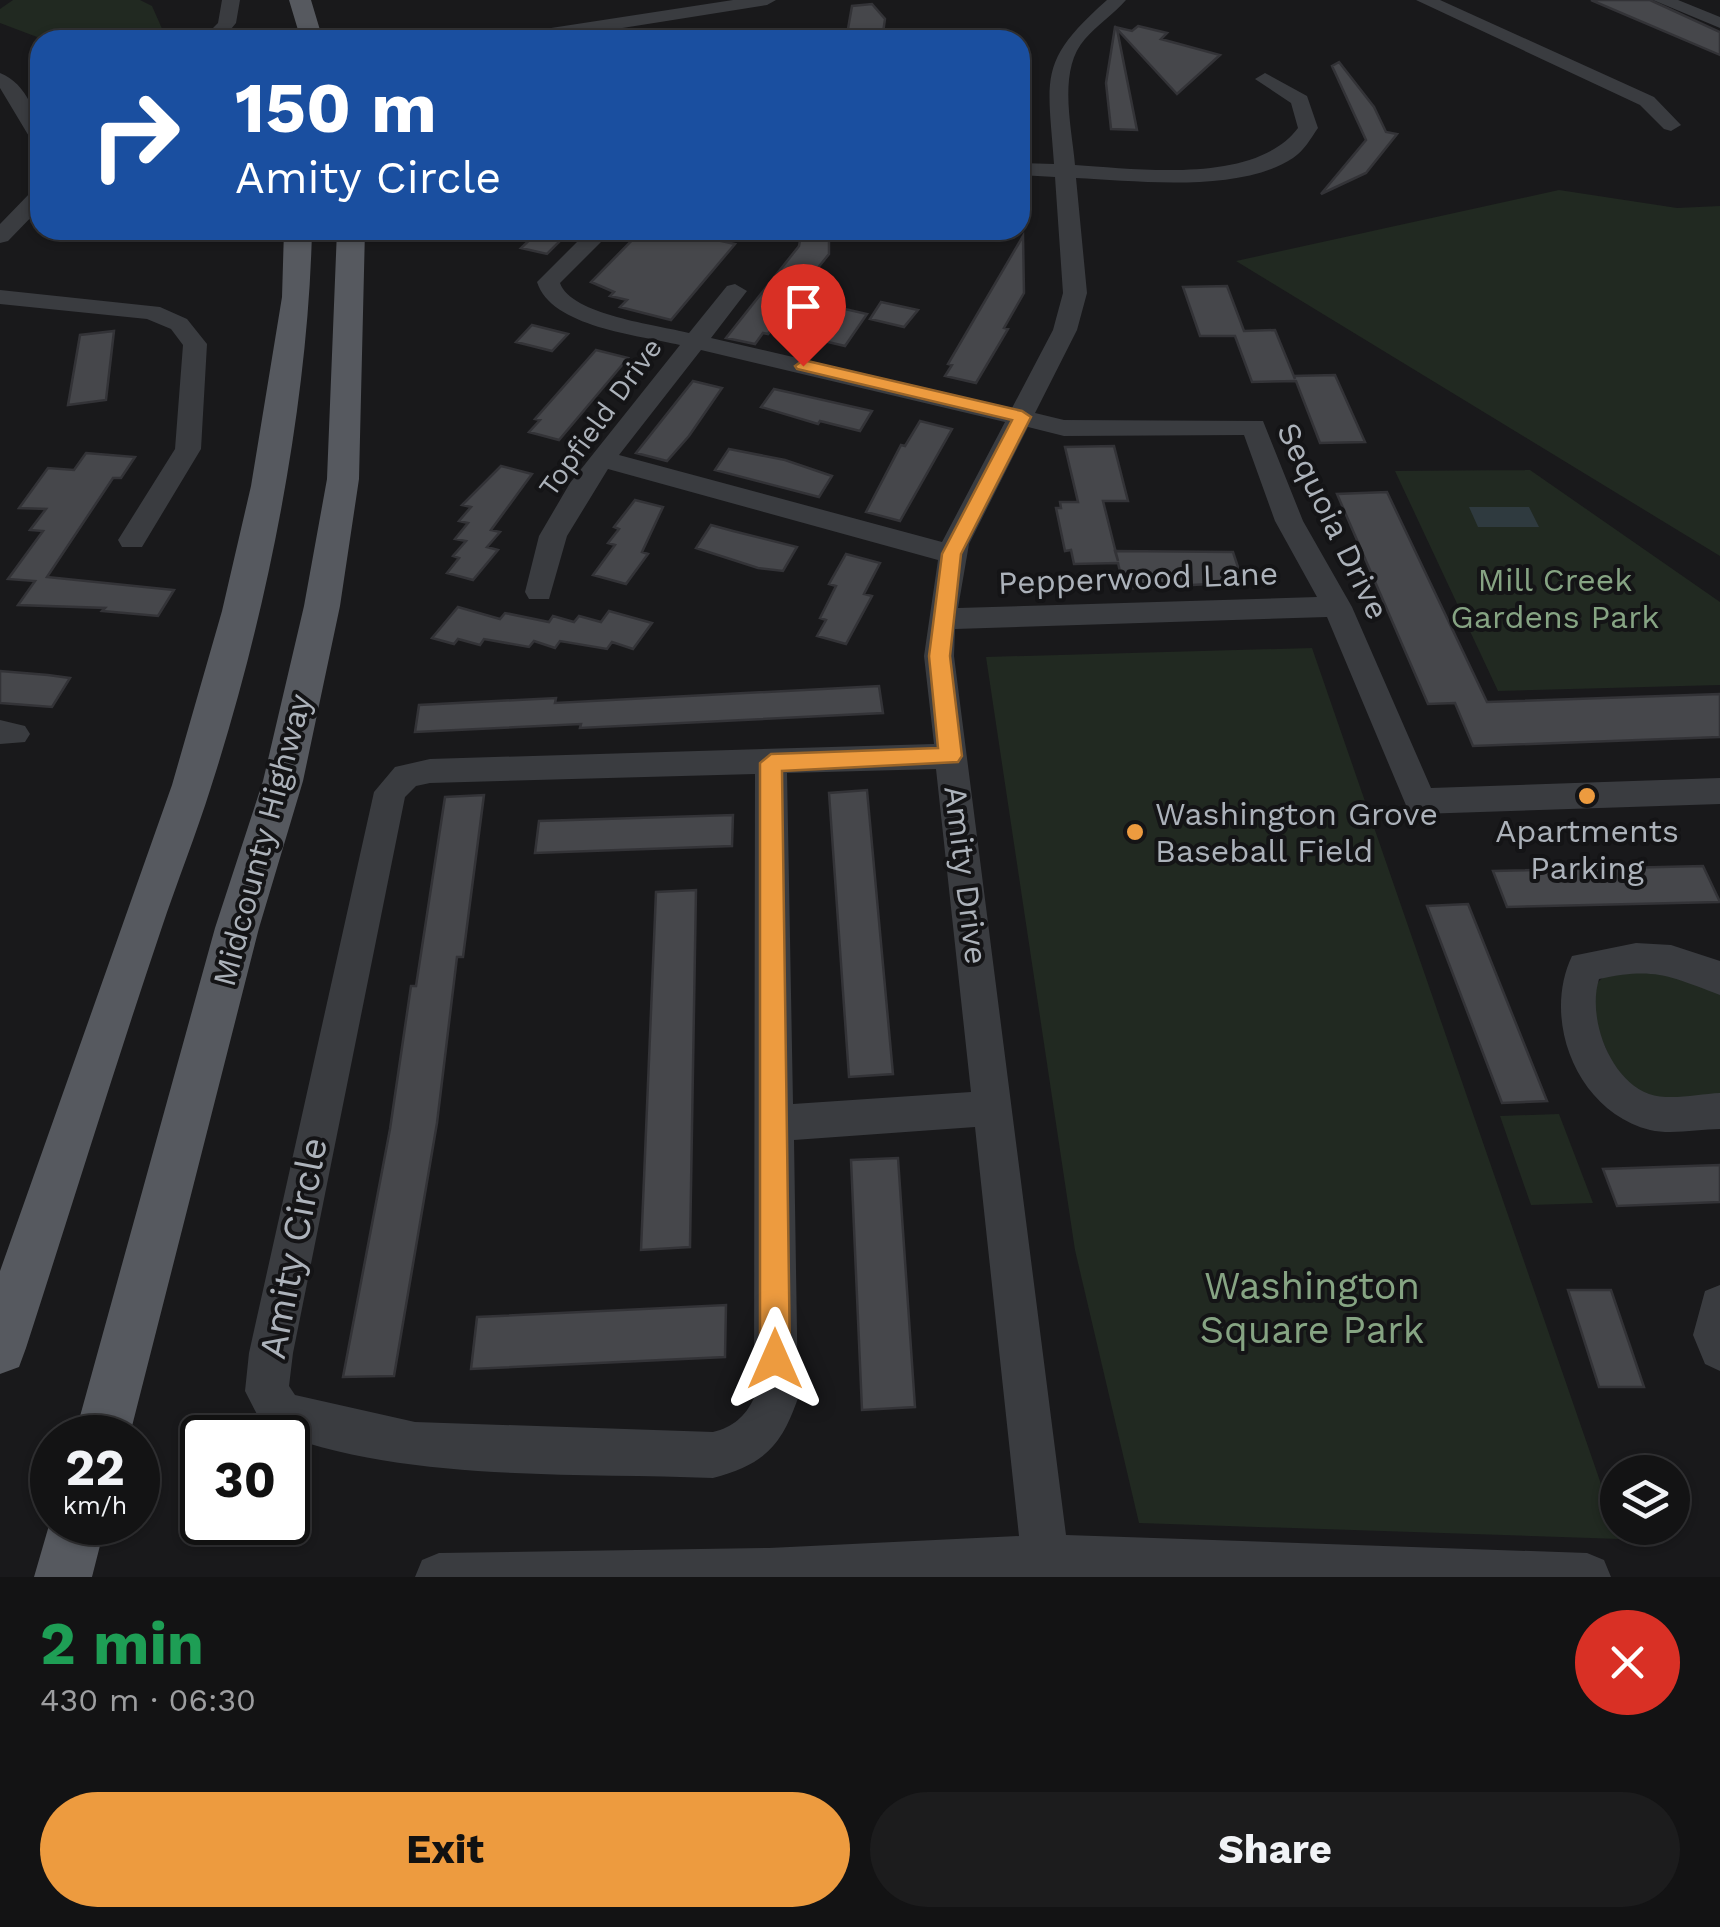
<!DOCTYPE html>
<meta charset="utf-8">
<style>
:root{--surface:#131314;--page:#1c1c1d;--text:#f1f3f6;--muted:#9d9ea0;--line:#323234;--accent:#ed9b3f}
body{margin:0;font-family:"Work Sans",sans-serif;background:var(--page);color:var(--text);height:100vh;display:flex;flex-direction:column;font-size:38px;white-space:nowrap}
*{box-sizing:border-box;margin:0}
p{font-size:32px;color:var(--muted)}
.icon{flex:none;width:55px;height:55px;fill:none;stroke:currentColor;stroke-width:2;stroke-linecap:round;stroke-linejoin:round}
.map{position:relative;height:1577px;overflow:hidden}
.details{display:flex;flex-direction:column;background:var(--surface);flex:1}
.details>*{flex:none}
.top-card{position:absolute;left:30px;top:30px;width:1000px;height:210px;border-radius:30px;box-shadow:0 2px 8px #0004,0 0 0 2px var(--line);background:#1a4fa0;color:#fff;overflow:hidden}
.buttons{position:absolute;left:1600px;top:1455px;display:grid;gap:20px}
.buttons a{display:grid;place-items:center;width:90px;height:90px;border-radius:50%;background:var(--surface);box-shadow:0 2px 8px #0004,0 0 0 2px var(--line);font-size:50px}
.speed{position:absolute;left:30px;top:1415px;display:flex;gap:20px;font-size:50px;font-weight:700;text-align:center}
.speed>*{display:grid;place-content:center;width:130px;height:130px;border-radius:50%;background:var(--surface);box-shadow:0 2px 8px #0004,0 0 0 2px var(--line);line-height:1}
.speed small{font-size:25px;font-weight:400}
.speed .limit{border:5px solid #111;border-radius:15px;background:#fff;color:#111}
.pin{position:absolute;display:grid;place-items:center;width:85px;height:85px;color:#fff;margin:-102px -42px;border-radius:50% 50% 50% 0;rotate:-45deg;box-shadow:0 0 10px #0007}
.pin .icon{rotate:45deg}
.me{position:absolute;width:110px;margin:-55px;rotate:0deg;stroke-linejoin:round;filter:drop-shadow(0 0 8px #0008)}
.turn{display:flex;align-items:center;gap:35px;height:210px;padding:0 40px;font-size:45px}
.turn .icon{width:130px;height:130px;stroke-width:2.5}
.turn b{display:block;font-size:70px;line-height:85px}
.round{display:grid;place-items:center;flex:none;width:105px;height:105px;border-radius:52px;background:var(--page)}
.headline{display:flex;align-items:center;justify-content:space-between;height:170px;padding:0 40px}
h1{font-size:60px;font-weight:700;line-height:75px;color:#1e9e55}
.cta{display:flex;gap:20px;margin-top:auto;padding:20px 40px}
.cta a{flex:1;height:115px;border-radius:60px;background:var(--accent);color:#111;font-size:40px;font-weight:700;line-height:115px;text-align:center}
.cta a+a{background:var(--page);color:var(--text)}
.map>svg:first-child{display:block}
</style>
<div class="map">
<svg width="1720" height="1577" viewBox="0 0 1720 1577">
<rect width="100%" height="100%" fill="#19191b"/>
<path fill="#212921" d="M 13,0 L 140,0 L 152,6 L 167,40 L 45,40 L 0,23 L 0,9 Z
M 1559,190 L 1677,208 L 1720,206 L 1720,556 L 1236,261 Z
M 1530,470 L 1720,602 L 1720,685 L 1498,691 L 1395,471 Z
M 1312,648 L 1620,1539 L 1139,1523 L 1075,1250 L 986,657 Z
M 1607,973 L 1688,973 L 1720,994 L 1720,1100 L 1658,1103 L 1623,1089 L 1584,997 Z
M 1559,1114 L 1593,1203 L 1531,1205 L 1500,1116 Z"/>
<path fill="#2f3a3f" d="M 1469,507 L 1529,507 L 1539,527 L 1478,527 Z"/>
<path fill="#46474b" stroke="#333337" stroke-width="2.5" d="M 1591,0 L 1650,0 L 1720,32 L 1720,55 Z
M 872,4 L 885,19 L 882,40 L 846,40 L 852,6 Z
M 1138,26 L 1167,33 L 1161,39 L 1220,55 L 1177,94 L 1117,29 L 1137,130 L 1111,129 L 1106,83 L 1115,27 L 1132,31 Z
M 1339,62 L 1374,107 L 1386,132 L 1397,134 L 1366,173 L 1321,194 L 1366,140 L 1332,66 Z
M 540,230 L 571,230 L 547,254 L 521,248 Z
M 642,230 L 671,230 L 735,244 L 671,320 L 620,307 L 627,300 L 610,296 L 614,292 L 591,282 Z
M 802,230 L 829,230 L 829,254 L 817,269 L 797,268 L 795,282 L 806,285 L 768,334 L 763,333 L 755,344 L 726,338 L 799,246 Z
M 1023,236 L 1024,293 L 1004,328 L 1008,329 L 976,383 L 945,376 L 952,365 L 948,364 Z
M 1227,286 L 1244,331 L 1275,330 L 1295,379 L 1294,376 L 1335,375 L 1365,442 L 1320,443 L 1296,381 L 1252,382 L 1235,336 L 1200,336 L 1183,287 Z
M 881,302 L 918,310 L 904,327 L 870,319 Z
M 836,307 L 867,314 L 845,346 L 815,339 Z
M 532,325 L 568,334 L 552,351 L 516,342 Z
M 114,331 L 106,400 L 68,405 L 80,335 Z
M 596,350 L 628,358 L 559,440 L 529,432 L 540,420 L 535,419 Z
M 693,381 L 722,388 L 689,436 L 667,461 L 636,453 Z
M 774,389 L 792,393 L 872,411 L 860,431 L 820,421 L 818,424 L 761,407 Z
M 920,421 L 952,429 L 900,521 L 866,512 L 901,445 L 905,446 Z
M 1114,446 L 1128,501 L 1103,501 L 1118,561 L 1115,551 L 1233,552 L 1243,582 L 1124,589 L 1118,563 L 1074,564 L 1071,550 L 1065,551 L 1056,508 L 1061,508 L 1060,502 L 1078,502 L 1065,447 Z
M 729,449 L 785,460 L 832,476 L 819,497 L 715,470 Z
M 86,453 L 135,457 L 121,478 L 113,478 L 47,577 L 174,590 L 158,616 L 102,611 L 105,608 L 18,605 L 35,581 L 8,579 L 43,531 L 30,530 L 46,509 L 19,508 L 48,468 L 74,470 Z
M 501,466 L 532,474 L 491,530 L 500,532 L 487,547 L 498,550 L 473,580 L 447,573 L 459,558 L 453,556 L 466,541 L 455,539 L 468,523 L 459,521 L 471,507 L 462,505 Z
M 1387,492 L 1487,702 L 1720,694 L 1720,737 L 1473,746 L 1455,703 L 1428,704 L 1337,494 Z
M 635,500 L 663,507 L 642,552 L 648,554 L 626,584 L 593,575 L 615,545 L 608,543 L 619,529 L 614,527 Z
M 711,525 L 733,531 L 797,547 L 783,571 L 758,568 L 696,548 Z
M 846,554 L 880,563 L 864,594 L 872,596 L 846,644 L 817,636 L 826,620 L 820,618 L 836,586 L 829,584 Z
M 458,607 L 500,619 L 505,613 L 549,622 L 553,616 L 574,622 L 579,616 L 601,622 L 609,611 L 652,623 L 633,649 L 612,642 L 607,649 L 560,641 L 555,648 L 534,641 L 529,647 L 484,639 L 480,645 L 458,639 L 454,644 L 432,638 Z
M 0,671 L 48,675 L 70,678 L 52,707 L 0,703 Z
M 879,686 L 883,713 L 580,728 L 581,724 L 415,732 L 419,705 L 556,698 L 555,703 Z
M 867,790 L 893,1074 L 849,1077 L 829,793 Z
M 484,795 L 463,957 L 457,957 L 437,1123 L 394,1376 L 343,1377 L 390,1129 L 411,986 L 416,986 L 445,797 Z
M 733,815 L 732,846 L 535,853 L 539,821 Z
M 1703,866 L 1720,902 L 1507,907 L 1493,871 Z
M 696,890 L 690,1247 L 641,1250 L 656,892 Z
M 1468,904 L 1547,1101 L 1502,1103 L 1427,906 Z
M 898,1158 L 915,1407 L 862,1410 L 851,1160 Z
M 1720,1165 L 1720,1202 L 1617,1206 L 1603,1169 Z
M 1568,1290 L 1611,1290 L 1644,1387 L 1599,1387 Z
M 726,1305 L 725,1357 L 471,1369 L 477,1317 Z"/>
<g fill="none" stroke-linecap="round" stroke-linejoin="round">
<path fill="#3a3c40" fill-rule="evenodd" d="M 222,0 L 240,0 L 236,23 L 222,40 L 201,40 L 218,23 Z
M 733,0 L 776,0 L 767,5 L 547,40 L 503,40 L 512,34 Z
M 1107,0 L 1126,0 C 1114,14 1097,25 1085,39 C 1057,70 1072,128 1075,165 C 1139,169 1255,185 1298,128 L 1291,103 L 1255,79 L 1265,73 L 1307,96 L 1318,128 C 1311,138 1304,151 1293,158 C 1240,193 1137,181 1076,178 L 1087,293 L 1077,330 L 1035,413 L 1064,420 L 1263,421 L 1303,521 L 1352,607 L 1431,788 L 1720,778 L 1720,804 L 1420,814 L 1408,810 L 1327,617 L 955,629 L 954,656 L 1066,1535 L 1587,1553 L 1604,1560 L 1611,1577 L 415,1577 L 422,1560 L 439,1553 L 769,1548 L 1019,1536 L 975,1127 L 794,1140 L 798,1398 C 781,1447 764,1464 713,1478 C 570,1472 398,1483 264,1428 L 245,1391 L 249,1353 L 374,792 L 395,767 L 430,759 L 934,744 L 924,656 L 938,560 L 608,469 L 567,536 L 549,599 L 529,599 L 525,592 L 539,536 L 570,483 L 680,345 C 638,335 551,327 537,282 L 589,230 L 613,230 L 560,283 C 571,315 658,325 689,333 L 727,286 L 735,284 L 747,291 L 711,338 L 1012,408 L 1053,330 L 1063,293 L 1055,177 L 1020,175 L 1020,163 L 1054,164 C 1048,77 1037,62 1107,0 ZM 701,350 L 1005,422 L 942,542 L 619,455 ZM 1028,427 L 1064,436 L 1244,435 L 1275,521 L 1317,597 L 958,608 L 969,544 ZM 936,769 L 971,1092 L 793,1104 L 787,773 ZM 755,774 L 754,1398 C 745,1417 733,1427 713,1432 L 415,1422 L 295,1395 L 289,1386 L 293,1353 L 405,797 L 416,786 L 430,783 Z
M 1416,0 L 1440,0 L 1654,97 L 1681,125 L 1671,131 L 1664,129 L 1640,105 Z
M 1653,0 L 1678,0 L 1720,17 L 1720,28 Z
M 0,73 C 27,83 40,119 40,145 L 33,143 L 0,88 Z
M 40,190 L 40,208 L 8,241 L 0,243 L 0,224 L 32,191 Z
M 0,290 L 160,307 L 187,319 L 207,344 L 201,449 L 142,547 L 122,547 L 118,540 L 175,449 L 183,345 L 171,329 L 147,319 L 0,304 Z
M 0,720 L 25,726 L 30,734 L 25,742 L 0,744 Z
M 1636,943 L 1671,945 L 1720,961 L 1720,995 C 1669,976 1655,967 1599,979 C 1587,1017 1609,1079 1649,1094 C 1670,1101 1698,1094 1720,1093 L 1720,1129 C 1698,1129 1672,1135 1650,1130 C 1578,1112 1541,1021 1572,956 Z
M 1720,1285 L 1720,1371 L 1705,1364 L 1693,1335 L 1705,1291 Z"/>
<path fill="#56595f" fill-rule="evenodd" d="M 289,0 L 311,0 L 323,40 L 301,40 Z
M 284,230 L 312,230 C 308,409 266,617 211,787 C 196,835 177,882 161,930 C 114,1069 71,1209 26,1348 L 19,1367 L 0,1374 L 0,1271 L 172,785 L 222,611 L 251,486 L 282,297 Z
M 337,230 L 365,230 L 359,479 L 340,606 L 303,781 L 259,928 L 129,1438 L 74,1438 L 215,928 L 263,781 L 304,606 L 327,479 Z
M 52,1515 L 52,1522 L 106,1522 L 92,1577 L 34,1577 Z"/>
</g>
<path fill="#ed9b3f" stroke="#9a6529" stroke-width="2.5" d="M 803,360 L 1022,411 L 1031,417 L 961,554 L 950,656 L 962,756 L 958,762 L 782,771 L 790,1359 L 786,1369 L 775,1374 L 764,1369 L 760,1359 L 760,763 L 771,754 L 938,748 L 929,656 L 942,554 L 1012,420 L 797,369 L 795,366 Z"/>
<g fill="#ed9b3f" stroke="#141416" stroke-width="4">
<circle cx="1587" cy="796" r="10"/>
<circle cx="1135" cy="832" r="10"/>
</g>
<g text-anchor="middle" stroke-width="8" stroke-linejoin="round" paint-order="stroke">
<g font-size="28" fill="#acb2ba" stroke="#141416">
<text transform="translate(600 417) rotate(-54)" y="10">Topfield Drive</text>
</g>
<g font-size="32" fill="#acb2ba" stroke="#141416">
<text transform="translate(1333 521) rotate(64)" y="11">Sequoia Drive</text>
<text transform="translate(1138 578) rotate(-2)" y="11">Pepperwood Lane</text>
<text transform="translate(262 840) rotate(-75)" y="11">Midcounty Highway</text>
<text transform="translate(966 875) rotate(83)" y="11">Amity Drive</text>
</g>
<g font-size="32" fill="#86a483" stroke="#141416">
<text x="1555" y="591">Mill Creek<tspan x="1555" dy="37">Gardens Park</tspan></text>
</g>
<g font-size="32" fill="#acb2ba" stroke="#141416" text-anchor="start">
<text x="1155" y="825">Washington Grove<tspan x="1155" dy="37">Baseball Field</tspan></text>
<text x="1587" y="842" text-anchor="middle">Apartments<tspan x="1587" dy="37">Parking</tspan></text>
</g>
<g font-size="38" fill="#acb2ba" stroke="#141416">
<text transform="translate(293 1248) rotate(-79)" y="13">Amity Circle</text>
</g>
<g font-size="38" fill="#86a483" stroke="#141416">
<text x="1312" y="1299">Washington<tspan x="1312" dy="44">Square Park</tspan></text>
</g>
</g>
</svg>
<div class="buttons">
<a><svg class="icon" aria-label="layers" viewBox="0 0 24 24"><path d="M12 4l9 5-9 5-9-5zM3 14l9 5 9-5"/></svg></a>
</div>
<div class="speed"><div>22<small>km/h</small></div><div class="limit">30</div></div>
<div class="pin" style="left:803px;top:366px;background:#d93025"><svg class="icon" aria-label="arrive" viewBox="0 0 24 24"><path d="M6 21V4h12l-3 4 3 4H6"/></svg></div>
<svg class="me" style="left:775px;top:1359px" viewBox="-20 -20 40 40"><path d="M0-17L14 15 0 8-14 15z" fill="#ed9b3f" stroke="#fff" stroke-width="4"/></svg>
<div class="top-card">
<div class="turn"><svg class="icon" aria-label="right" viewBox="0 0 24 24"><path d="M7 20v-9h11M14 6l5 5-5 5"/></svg><div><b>150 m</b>Amity Circle</div></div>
</div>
</div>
<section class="details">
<div class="headline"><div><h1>2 min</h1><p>430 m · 06:30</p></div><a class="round" style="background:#d93025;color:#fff"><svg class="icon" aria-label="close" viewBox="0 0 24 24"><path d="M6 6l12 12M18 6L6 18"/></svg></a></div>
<div class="cta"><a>Exit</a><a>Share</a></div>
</section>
